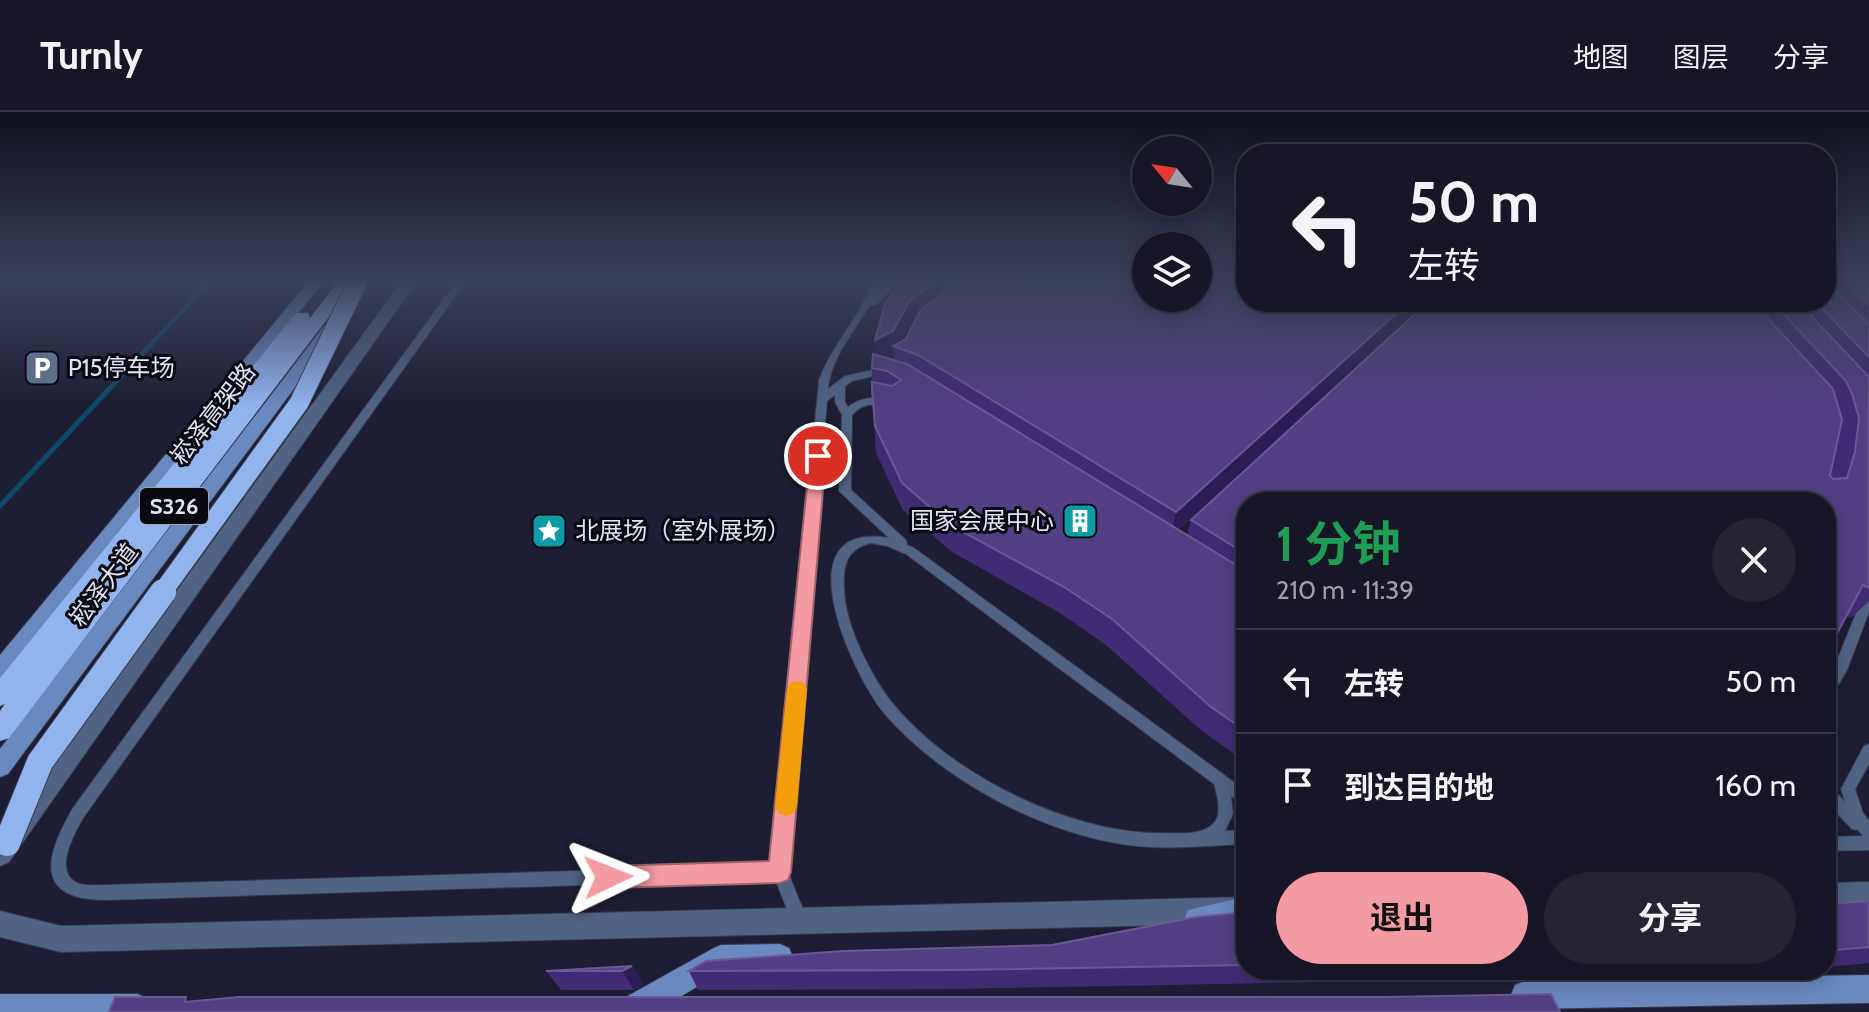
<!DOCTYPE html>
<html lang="zh">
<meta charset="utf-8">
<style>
:root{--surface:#161626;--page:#232332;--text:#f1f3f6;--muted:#9e9fa7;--line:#353543;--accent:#f49aa2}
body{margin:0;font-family:Cabin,"Noto Sans SC",sans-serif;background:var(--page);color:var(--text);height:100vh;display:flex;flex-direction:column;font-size:30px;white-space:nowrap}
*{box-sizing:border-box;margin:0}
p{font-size:26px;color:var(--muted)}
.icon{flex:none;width:44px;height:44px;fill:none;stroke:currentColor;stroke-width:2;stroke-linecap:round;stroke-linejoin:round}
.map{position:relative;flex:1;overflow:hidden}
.side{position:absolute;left:1236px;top:380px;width:600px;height:488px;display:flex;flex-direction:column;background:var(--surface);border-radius:32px;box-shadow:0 4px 20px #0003,0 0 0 2px var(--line)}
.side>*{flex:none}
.banner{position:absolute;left:1236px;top:32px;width:600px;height:168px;border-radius:32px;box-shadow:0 4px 20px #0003,0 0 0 2px var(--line);background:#161626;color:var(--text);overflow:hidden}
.needle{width:52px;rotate:300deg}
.fabs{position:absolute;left:1132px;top:24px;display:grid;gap:16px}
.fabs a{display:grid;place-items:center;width:80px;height:80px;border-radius:50%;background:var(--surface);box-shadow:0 4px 20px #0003,0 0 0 2px var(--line);font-size:40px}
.pin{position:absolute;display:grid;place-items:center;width:68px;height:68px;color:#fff;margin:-34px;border:4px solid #fff;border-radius:50%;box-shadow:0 2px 8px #0007}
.me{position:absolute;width:88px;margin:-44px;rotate:88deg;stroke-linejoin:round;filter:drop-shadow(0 0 6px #0008)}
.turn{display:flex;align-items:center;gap:28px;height:168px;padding:0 40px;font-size:36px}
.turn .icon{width:104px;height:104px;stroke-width:2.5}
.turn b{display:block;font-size:56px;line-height:68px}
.round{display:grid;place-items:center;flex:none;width:84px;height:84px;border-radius:42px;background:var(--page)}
.headline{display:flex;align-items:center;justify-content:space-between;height:136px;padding:0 40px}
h1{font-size:48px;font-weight:700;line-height:60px;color:#1e9e55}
.primary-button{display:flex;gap:16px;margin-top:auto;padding:16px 40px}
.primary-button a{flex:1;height:92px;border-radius:48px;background:var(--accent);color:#111;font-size:32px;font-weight:700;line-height:92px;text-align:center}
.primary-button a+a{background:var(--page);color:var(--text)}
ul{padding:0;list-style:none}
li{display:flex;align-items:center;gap:24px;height:104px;padding:0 40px;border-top:2px solid var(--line)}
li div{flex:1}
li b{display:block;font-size:30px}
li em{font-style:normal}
header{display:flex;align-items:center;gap:48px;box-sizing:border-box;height:112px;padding:0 40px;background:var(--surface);border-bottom:2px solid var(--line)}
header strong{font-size:38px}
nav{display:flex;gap:44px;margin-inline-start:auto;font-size:28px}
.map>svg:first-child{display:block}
</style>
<header>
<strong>Turnly</strong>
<nav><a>地图</a><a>图层</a><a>分享</a></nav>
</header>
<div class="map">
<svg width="1869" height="900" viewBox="0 0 1869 900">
<rect width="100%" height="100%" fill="#1d1e33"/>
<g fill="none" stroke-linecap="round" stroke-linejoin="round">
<path stroke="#0d4867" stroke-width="5" d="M 0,394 L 210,169"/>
<defs>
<path id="service" d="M 457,169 L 466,169 L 83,706 C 74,722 51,763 80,772 C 88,774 98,773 106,773 L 773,753 L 819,268 C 833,231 860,205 873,169 L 883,169 L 878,180 L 890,169 L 900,169 L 875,193 L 870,193 C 854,219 831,246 828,277 L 845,264 L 887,255 L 891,256 L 891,260 L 852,269 L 845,274 L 845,290 L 848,295 C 862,284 876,284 893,290 L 894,292 L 889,295 C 874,291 863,291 852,303 L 851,378 L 906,428 L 907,433 L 914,436 L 1246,679 L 1246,694 L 1231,684 L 1233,702 L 1225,719 L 1246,718 L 1246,732 C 1214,733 1182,737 1149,735 C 1096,732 1040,712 994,687 C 954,665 914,636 884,601 C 852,562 781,408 889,426 L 839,379 L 842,303 L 835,290 L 835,283 L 827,289 L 788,760 L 808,810 L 806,815 L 800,818 L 794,815 L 775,767 L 106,788 C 33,788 45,744 73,696 ZM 871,431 L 887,434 L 906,442 L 1214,672 C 1217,683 1223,703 1213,712 C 1201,724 1176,721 1160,721 C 1069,721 952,663 894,593 C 881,578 871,559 862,541 C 853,521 845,500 844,477 C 843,454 846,437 871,431 Z
M 1869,479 L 1869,500 L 1847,558 L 1831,585 L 1826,587 L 1826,569 L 1834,556 L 1863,484 L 1865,481 Z
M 1869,632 L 1869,652 L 1855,677 L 1863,701 L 1869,709 L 1869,738 L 1826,739 L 1826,725 L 1863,724 L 1858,718 L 1852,717 L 1826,690 L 1826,674 L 1831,675 L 1845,690 L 1841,677 L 1864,634 Z"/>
<path id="tertiary" d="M 402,169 L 417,169 L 9,750 L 0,754 L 0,722 Z
M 1869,770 L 1869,794 L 1826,795 L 1826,771 Z
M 1246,785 L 1246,811 L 61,840 L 0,825 L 0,799 L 61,814 Z"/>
<path id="secondary" d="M 309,169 L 324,169 L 8,565 L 0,568 L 0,543 Z
M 330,212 L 338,217 L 336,220 L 8,662 L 0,665 L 0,637 L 324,214 Z
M 1240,786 L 1246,789 L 1246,809 L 1197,820 L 1188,816 L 1184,807 L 1188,798 Z
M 780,832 L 789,836 L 793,845 L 789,854 L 780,858 L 724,859 L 654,900 L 624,900 L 622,895 L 626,885 L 712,837 L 721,833 Z
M 1869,863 L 1869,891 L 1525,897 L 1515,893 L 1511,883 L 1515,873 L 1525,869 Z
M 0,882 L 137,882 L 147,886 L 151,896 L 149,900 L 0,900 Z"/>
<path id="trunk" d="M 339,169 L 356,169 L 9,626 L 0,629 L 0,599 L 5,592 L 0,594 L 0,566 L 296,201 L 308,201 L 310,206 Z"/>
</defs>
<use href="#service" stroke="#393a4e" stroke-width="2"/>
<use href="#tertiary" stroke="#393a4e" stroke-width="2"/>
<use href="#secondary" stroke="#393a4e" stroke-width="2"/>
<use href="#trunk" stroke="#393a4e" stroke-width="2"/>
<use href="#service" fill="#506384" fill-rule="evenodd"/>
<use href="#tertiary" fill="#506384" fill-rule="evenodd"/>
<use href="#secondary" fill="#6a89be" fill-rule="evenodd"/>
<use href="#trunk" fill="#91b4ee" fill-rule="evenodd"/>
<defs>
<path id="trunk-bridge-far1" d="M 161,482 L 299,291 L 358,169"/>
<path id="trunk-bridge" d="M 7,731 L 40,650 L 163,480"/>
</defs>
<use href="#trunk-bridge-far1" stroke="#393a4e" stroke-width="21" stroke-linecap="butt"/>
<use href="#trunk-bridge" stroke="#393a4e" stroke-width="28" stroke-linecap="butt"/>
<use href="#trunk-bridge-far1" stroke="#91b4ee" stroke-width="19"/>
<use href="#trunk-bridge" stroke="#91b4ee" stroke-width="26"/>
</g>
<path fill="#422b75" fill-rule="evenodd" d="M 1826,169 L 1869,169 L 1869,489 L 1851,506 L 1846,504 L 1246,390 L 1246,649 L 1240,646 L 1202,619 L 1106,533 L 1060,501 L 952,440 L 903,398 L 876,341 L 872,277 L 872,256 L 885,192 L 1198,186 L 1179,418 L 1187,423 L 1191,408 L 1428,190 L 1826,190 ZM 912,214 L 906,227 L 903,229 L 909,217 Z
M 1869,789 L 1869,851 L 1826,855 L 1826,792 Z
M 1246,800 L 1246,858 L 1797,858 L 1752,862 L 953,877 L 698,878 L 689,859 L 1052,833 Z
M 632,854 L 644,873 L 634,878 L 561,878 L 546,859 Z"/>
<path fill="#2c1d55" d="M 937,169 L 971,169 L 909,217 L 899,236 L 893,234 L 894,246 L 876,254 L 875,228 L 909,190 Z
M 1409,190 L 1427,190 L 1170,426 L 1176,400 Z
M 632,854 L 644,873 L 634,878 L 622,859 Z"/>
<path fill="#533f83" stroke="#6a5994" stroke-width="2" d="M 904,169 L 937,169 L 909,190 L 893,219 L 875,228 L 885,192 L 897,175 Z
M 958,169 L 1146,169 L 1146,186 L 1198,186 L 1198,169 L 1246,169 L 1246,190 L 1409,190 L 1176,400 L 918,243 L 893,234 L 906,227 L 920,199 Z
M 1826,169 L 1869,212 L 1869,245 L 1816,190 L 1826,190 Z
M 1845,169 L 1869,169 L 1869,193 Z
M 1428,190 L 1753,190 L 1833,277 L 1842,308 L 1830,363 L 1833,367 L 1847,366 L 1855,340 L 1859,306 L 1852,282 L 1846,269 L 1772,190 L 1798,190 L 1869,265 L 1869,476 L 1863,473 L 1826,542 L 1826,390 L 1246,390 L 1246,442 L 1191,408 Z
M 873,242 L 907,252 L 1246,459 L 1246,619 L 1211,595 L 1112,507 L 1064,475 L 952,414 L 902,371 L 875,314 L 872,277 L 872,270 L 892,274 L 901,268 L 887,259 L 872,256 Z
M 1869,789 L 1869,835 L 1826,839 L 1826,792 Z
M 1246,800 L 1246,853 L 954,858 L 689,859 L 706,849 L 843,839 L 1052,833 L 1196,805 Z
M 632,854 L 622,859 L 546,859 Z
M 1551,882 L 1560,900 L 109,900 L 115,885 L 186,885 L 185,890 L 239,885 L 1384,885 Z"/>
<linearGradient id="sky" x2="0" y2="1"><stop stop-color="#10101c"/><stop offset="0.57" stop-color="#3a415b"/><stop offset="1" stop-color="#3a415b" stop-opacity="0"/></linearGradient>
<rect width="1869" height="295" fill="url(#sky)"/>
<path fill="#f49aa2" stroke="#9f6469" stroke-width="2" d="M 818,338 L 826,344 L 791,760 L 788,768 L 780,771 L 608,776 L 600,773 L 597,765 L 600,757 L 608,754 L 769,749 L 810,344 Z"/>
<path fill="#f59e0b" d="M 797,569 L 804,571 L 807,577 L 797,694 L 794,701 L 786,704 L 778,701 L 775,694 L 787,577 L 790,571 Z"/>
<defs>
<symbol id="parking-square" viewBox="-11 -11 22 22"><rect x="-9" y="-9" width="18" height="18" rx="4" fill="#5c6f8a" stroke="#090912"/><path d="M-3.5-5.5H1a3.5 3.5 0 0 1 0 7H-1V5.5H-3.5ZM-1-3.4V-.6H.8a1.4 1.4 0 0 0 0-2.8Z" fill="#fff"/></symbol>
<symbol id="building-square" viewBox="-11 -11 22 22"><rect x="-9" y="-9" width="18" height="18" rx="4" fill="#0f9aa8" stroke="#090912"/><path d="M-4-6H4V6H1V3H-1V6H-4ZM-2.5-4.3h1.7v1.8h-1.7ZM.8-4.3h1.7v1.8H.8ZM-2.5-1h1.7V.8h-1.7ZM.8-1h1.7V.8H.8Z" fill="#fff"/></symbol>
<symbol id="sight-square" viewBox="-11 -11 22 22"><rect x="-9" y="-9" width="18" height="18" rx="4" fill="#0f9aa8" stroke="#090912"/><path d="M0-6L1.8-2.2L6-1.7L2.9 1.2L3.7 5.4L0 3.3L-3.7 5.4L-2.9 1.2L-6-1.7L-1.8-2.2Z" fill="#fff"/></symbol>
</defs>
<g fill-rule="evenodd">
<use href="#parking-square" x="22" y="236" width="40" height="40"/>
<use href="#building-square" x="1060" y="389" width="40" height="40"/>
<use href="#sight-square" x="529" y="399" width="40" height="40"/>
</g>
<g text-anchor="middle" stroke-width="6" stroke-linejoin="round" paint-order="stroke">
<rect fill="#090912" stroke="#a1a2af" stroke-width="2" x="140" y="376" width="68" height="36" rx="6"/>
<g font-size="22" font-weight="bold" fill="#e2e4f2">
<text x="174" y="402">S326</text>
</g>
<g font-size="24" fill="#e2e4f2" stroke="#090912" text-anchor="start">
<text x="68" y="264">P15停车场</text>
<text x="1054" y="417" text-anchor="end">国家会展中心</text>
<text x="575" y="427">北展场（室外展场）</text>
</g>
<g font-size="24" fill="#e2e4f2" stroke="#090912">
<text transform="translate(213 302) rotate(-52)" y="8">崧泽高架路</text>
<text transform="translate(104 473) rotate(-53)" y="8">崧泽大道</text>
</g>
</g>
</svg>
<div class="fabs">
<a><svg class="needle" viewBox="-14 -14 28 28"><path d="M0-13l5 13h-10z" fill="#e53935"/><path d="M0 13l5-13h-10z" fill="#9e9fa7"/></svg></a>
<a><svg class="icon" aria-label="layers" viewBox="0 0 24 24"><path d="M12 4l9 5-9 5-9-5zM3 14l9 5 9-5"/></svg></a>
</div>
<div class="pin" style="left:818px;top:344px;background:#d93025"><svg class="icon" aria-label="arrive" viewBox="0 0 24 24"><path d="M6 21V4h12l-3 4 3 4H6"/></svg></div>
<svg class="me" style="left:608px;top:765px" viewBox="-20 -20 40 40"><path d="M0-17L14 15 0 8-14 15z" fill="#f49aa2" stroke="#fff" stroke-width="4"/></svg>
<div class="banner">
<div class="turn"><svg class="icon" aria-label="left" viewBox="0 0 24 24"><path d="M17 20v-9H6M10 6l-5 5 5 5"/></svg><div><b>50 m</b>左转</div></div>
</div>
<section class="side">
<div class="headline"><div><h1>1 分钟</h1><p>210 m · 11:39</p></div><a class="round"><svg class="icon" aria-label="close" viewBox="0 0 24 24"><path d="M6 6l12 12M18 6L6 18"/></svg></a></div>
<ul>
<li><svg class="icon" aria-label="left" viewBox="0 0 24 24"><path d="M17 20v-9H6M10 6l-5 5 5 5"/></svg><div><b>左转</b></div><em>50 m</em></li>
<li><svg class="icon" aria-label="arrive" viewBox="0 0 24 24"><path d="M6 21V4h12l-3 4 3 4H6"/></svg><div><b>到达目的地</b></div><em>160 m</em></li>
</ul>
<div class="primary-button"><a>退出</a><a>分享</a></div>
</section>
</div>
